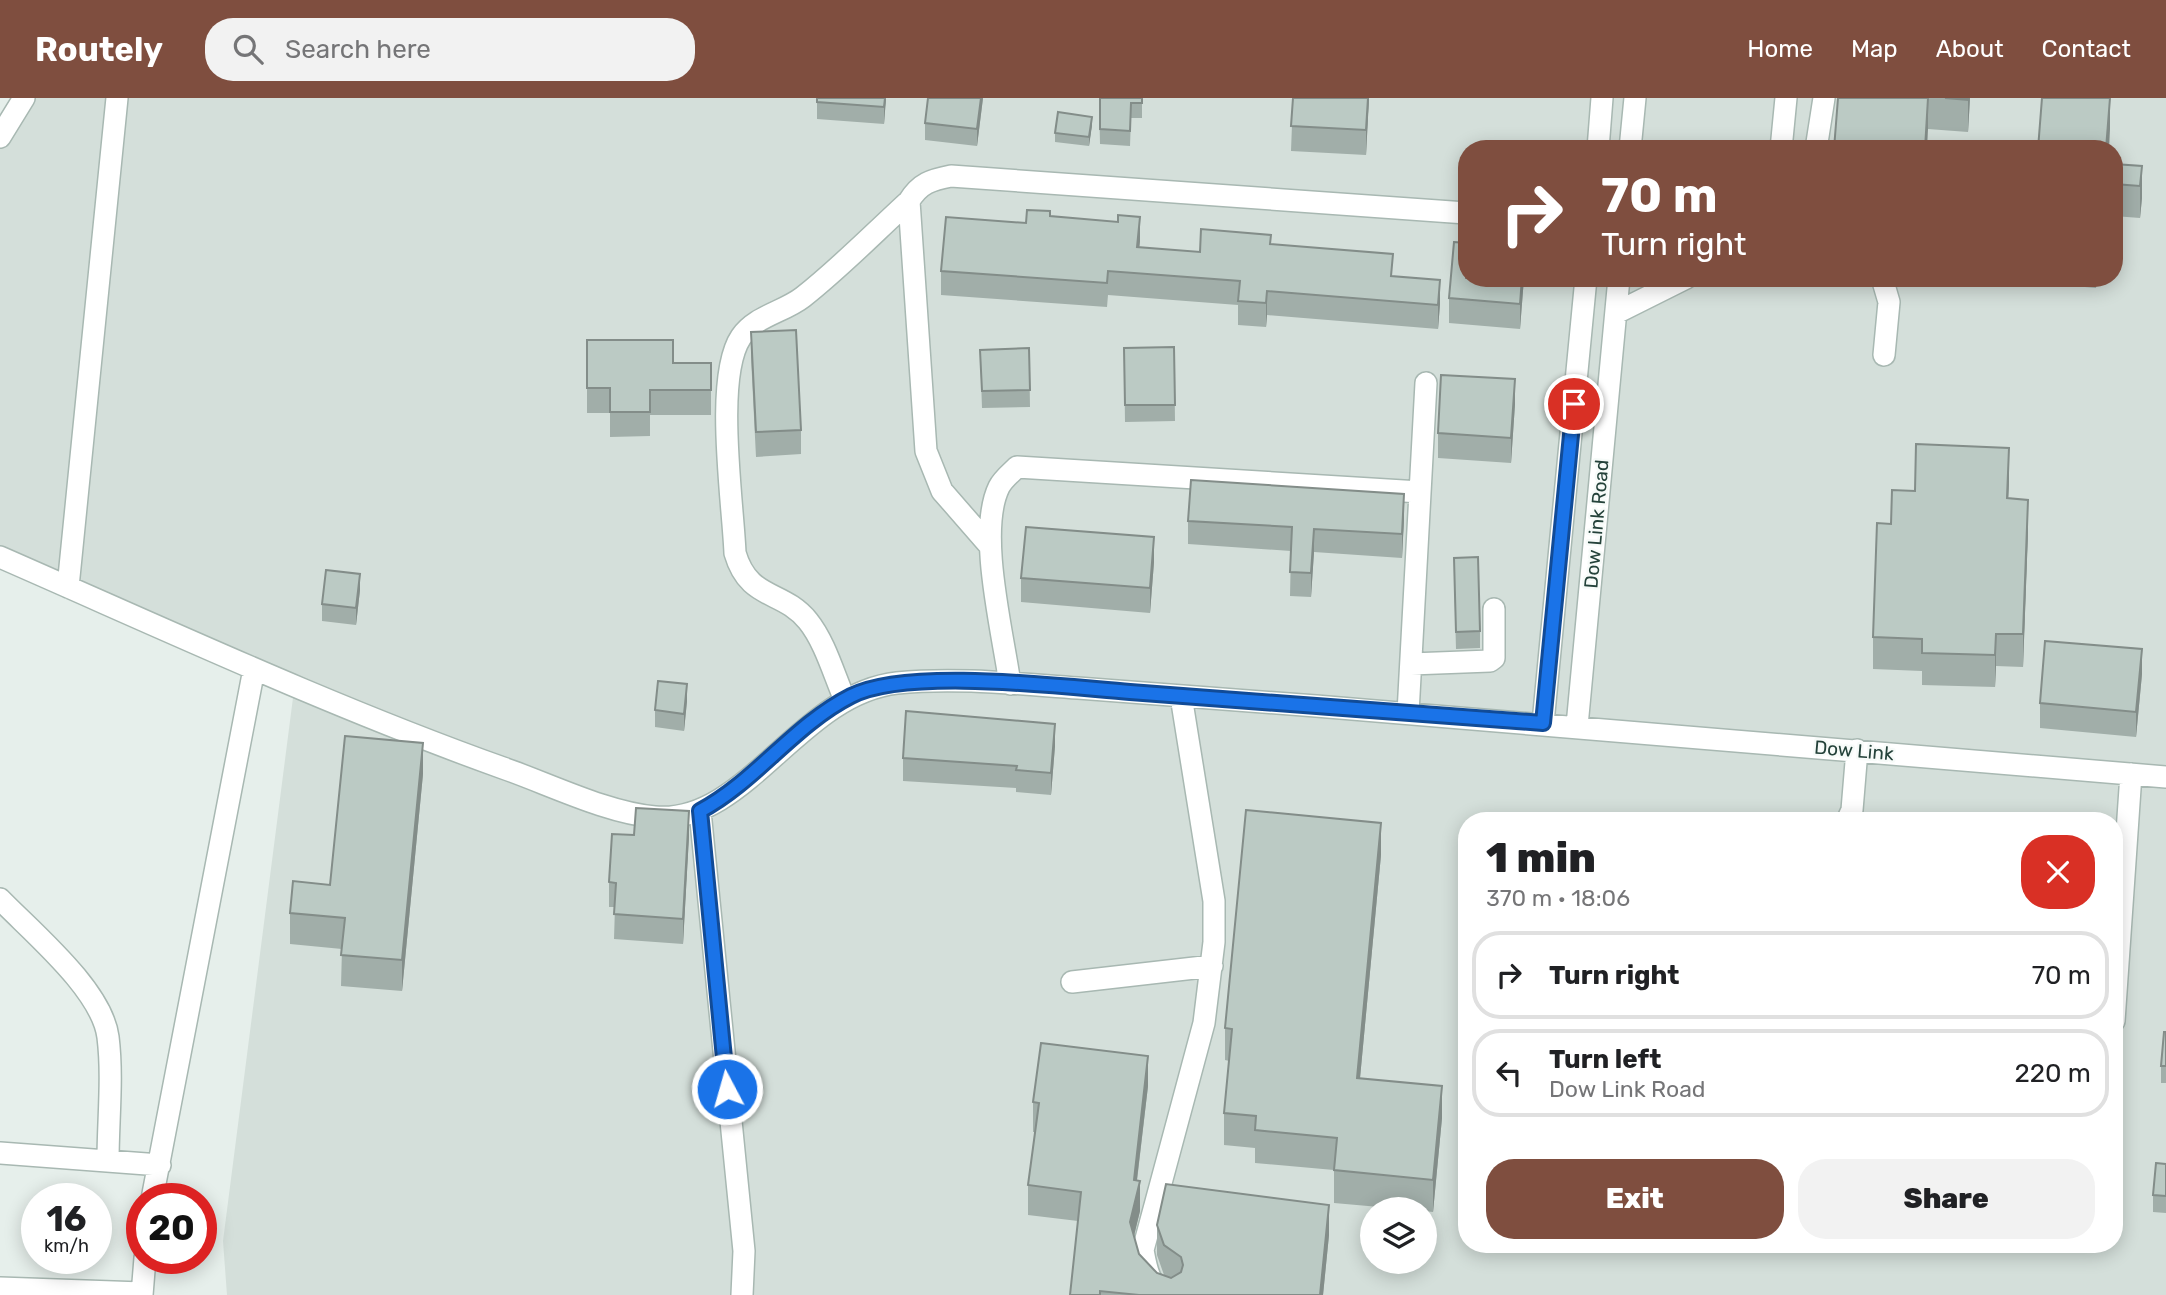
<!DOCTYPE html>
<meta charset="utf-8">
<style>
:root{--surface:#fff;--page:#f2f2f2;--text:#202124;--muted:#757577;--line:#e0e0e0;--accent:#7f4e3f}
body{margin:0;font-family:Rubik,sans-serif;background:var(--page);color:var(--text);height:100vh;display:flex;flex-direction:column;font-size:26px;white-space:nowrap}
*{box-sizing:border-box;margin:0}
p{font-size:23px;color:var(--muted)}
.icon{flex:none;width:38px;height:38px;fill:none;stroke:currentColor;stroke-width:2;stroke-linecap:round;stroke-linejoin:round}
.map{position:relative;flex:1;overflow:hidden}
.panel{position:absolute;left:1458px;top:714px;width:665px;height:441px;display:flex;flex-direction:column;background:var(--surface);border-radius:28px;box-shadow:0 4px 18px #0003}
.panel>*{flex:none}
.guide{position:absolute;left:1458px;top:42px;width:665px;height:147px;border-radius:28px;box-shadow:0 4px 18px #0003;background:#7f4e3f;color:#fff;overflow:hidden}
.controls{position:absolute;left:1360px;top:1099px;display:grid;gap:14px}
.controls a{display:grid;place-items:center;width:77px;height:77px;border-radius:50%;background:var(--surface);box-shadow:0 4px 18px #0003;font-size:35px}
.speed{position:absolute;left:21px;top:1085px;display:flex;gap:14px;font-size:35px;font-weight:700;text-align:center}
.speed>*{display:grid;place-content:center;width:91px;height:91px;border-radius:50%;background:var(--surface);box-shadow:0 4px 18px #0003;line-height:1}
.speed small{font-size:18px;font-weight:400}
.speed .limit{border:10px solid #d22;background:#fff;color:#111}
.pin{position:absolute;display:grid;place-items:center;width:60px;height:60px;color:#fff;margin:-30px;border:4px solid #fff;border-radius:50%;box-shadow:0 2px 7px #0007}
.me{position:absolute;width:77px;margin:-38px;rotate:354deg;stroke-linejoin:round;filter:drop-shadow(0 0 5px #0008)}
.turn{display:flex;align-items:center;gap:24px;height:147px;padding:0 28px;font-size:32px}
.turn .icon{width:91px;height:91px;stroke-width:2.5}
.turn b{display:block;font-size:49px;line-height:60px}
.round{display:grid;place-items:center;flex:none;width:74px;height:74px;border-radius:28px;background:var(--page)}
.head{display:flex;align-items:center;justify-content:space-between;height:119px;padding:0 28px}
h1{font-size:42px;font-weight:800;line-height:52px}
.button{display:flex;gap:14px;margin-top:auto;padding:14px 28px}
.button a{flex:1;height:80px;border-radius:28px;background:var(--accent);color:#fff;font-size:28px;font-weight:800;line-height:80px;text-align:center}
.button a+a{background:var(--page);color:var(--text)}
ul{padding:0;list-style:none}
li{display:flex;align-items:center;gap:21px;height:88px;margin:0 14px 10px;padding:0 14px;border:4px solid var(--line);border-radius:28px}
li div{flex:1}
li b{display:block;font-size:26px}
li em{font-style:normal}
header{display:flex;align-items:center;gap:42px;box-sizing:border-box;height:98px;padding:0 35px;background:var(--accent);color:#fff}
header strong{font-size:33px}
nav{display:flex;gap:38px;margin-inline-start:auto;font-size:24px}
.search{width:490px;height:63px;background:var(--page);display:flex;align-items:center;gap:18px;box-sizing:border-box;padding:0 24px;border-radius:28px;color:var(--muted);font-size:26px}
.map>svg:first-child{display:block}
</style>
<header>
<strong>Routely</strong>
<div class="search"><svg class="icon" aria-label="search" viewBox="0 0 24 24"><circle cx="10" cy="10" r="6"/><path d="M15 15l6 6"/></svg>Search here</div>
<nav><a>Home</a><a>Map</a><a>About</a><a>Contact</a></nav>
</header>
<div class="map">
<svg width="2166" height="1197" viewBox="0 0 2166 1197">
<rect width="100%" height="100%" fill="#e6efeb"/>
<path fill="#d4dfda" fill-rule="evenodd" d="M 22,0 L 2166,0 L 2166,1197 L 227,1197 L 223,1143 L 294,592 L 0,455 L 0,41 ZM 1466,51 L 2114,51 L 2114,180 L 1466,180 ZM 1466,723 L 2114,723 L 2114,1146 L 1466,1146 ZM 1372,1111 L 1424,1111 L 1424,1164 L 1372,1164 Z"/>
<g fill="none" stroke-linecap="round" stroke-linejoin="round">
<defs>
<path id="minor" d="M 0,39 L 24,0
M 1598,51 L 1602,0
M 1630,51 L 1635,0
M 1781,51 L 1786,0
M 1816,51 L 1824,0
M 1882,180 L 1889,204 L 1884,257
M 1616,215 L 1686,180
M 990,448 L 942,393 L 926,353 L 909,103 C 920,85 931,82 951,78 L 1466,115
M 0,459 C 167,532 332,609 503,670 C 549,686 607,715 655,719 C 746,727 799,596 897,585 C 956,579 1019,586 1078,590 C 1158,596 1237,602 1316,608 C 1600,630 1883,655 2166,679
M 68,489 L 117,0
M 1411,566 L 1490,563 L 1494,560 L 1494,511
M 1010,586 C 1003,535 977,434 999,389 C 1003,381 1011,375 1017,369 L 1420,394
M 845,602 C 834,577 825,544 808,523 C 782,491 749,503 735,455 C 733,405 714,279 741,239 C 755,218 784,214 803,199 C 840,170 874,135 909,103
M 1408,615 L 1426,285
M 1543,625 L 1586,180
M 1577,628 L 1619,180
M 700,713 L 744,1153 L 742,1197
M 1847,723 L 1852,712 L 1857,652
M 0,801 C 33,835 102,892 108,939 C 113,979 108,1023 108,1063
M 1072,884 L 1212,868
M 2114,923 L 2131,676
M 0,1055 L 160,1067
M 152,1101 L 254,571
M 0,1190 L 142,1195
M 142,1197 L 145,1160
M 1170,1197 C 1149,1188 1147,1174 1143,1152 L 1204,925 L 1214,844 L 1214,803 L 1181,598"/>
</defs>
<use href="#minor" stroke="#a8b8b2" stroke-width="24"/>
<use href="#minor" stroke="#fff" stroke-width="21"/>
</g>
<path fill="#a1aea9" d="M 817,0 L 886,0 L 884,26 L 817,21 Z
M 983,0 L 977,48 L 925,42 L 925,25 Z
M 1099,0 L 1142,0 L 1142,20 L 1131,20 L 1130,48 L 1100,46 Z
M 1293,0 L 1369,0 L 1366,57 L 1291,53 Z
M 1838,0 L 1970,0 L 1968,34 L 1928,31 Z
M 1092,27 L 1089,48 L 1055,44 L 1055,35 Z
M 2114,66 L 2142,68 L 2142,100 L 2140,120 L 2114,118 Z
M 1050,118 L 1140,143 L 1139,149 L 1200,154 L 1271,146 L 1393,178 L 1440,206 L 1438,231 L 1267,217 L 1266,229 L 1238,227 L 1238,207 L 1108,197 L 1107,209 L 941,197 L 941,173 L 1026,125 Z
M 1466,180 L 1524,180 L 1520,231 L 1449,225 L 1449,200 Z
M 2028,180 L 2097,180 L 2096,190 L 2028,184 Z
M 751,234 L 801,332 L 801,356 L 756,359 L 751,259 Z
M 587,242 L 673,265 L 711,265 L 711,317 L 650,317 L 650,338 L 610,339 L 610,315 L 587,315 Z
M 1174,249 L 1175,323 L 1125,324 L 1124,250 Z
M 1029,250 L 1030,309 L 982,310 L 980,252 Z
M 1515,306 L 1511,365 L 1438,360 L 1438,335 Z
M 2009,383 L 2008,401 L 2028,434 L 2023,569 L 1996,568 L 1995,589 L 1922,587 L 1922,573 L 1873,571 L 1873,539 L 1891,426 L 1915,393 Z
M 1404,420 L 1402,460 L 1314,454 L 1311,499 L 1290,498 L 1291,453 L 1188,446 L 1188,423 Z
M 1154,464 L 1150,515 L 1021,504 L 1021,480 Z
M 1454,477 L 1480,533 L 1480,550 L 1456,551 Z
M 360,492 L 356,527 L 322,523 L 322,506 Z
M 2142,576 L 2136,639 L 2040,630 L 2040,605 Z
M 687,603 L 684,633 L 655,629 L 655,612 Z
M 1055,648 L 1051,697 L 1016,694 L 1016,690 L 903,683 L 903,660 Z
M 423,676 L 402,893 L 341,888 L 342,851 L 290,846 L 290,815 L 330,787 Z
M 689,738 L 683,846 L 614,841 L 615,809 L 609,809 L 609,784 Z
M 1381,757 L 1360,980 L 1442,1020 L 1433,1114 L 1424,1113 L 1424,1111 L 1402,1111 L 1334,1105 L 1334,1072 L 1255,1065 L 1255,1050 L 1224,1047 L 1224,1015 L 1229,963 L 1225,962 L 1225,930 Z
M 2166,934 L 2166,985 L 2161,985 L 2161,968 Z
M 1148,988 L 1137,1083 L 1140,1113 L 1134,1138 L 1139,1156 L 1157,1175 L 1166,1178 L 1164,1177 L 1157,1157 L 1157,1127 L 1329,1137 L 1323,1197 L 1070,1197 L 1078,1123 L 1028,1117 L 1028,1087 L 1035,1034 L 1033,1034 L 1033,1004 Z
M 2166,1066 L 2166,1115 L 2153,1114 L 2153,1097 Z"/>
<path fill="#838d89" d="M 885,0 L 886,0 L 884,26 L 884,9 Z
M 981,0 L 983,0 L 977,48 L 977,31 Z
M 1368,0 L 1369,0 L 1366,57 L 1366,32 Z
M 1928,0 L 1928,31 L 1927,51 L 1925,51 Z
M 1968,0 L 1970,0 L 1968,34 Z
M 2110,0 L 2110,31 L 2109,51 L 2106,51 Z
M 1092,19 L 1092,27 L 1089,48 L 1089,39 Z
M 2142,68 L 2142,100 L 2140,120 L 2140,88 Z
M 1140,119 L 1140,143 L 1137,173 L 1137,149 Z
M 1522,180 L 1524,180 L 1520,231 L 1520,206 Z
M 1440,182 L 1440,206 L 1438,231 L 1438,207 Z
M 1267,193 L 1267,217 L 1266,229 L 1266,205 Z
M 1515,281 L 1515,306 L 1511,365 L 1511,340 Z
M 2009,350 L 2009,383 L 2007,433 L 2007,400 Z
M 1404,396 L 1404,420 L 1402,460 L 1402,436 Z
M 2028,402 L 2028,434 L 2023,569 L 2023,536 Z
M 1314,431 L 1314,454 L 1311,499 L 1311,475 Z
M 1154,439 L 1154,464 L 1150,515 L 1150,490 Z
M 360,476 L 360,492 L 356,527 L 356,510 Z
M 1996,536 L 1996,568 L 1995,589 L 1995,557 Z
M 2142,551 L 2142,576 L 2136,639 L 2136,614 Z
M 687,586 L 687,603 L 684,633 L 684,616 Z
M 1055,626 L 1055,648 L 1051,697 L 1051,675 Z
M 423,645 L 423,676 L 402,893 L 402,862 Z
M 689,713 L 689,738 L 683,846 L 683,821 Z
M 1381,725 L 1381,757 L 1357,1012 L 1357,980 Z
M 1148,958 L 1148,988 L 1134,1106 L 1140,1083 L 1140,1113 L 1130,1154 L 1130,1124 L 1134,1082 Z
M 1442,988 L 1442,1020 L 1433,1114 L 1433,1082 Z
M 1329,1107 L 1329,1137 L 1323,1197 L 1320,1197 Z"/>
<path fill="#bbcac4" stroke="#838d89" stroke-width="2" d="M 817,0 L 885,0 L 884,9 L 817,4 Z
M 928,0 L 981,0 L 977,31 L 925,25 Z
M 1100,0 L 1142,0 L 1142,5 L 1131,5 L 1130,33 L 1100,31 Z
M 1293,0 L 1368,0 L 1366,32 L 1291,28 Z
M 1838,0 L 1928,0 L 1925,51 L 1834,51 Z
M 1945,0 L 1968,0 L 1968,2 Z
M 2042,0 L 2110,0 L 2106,51 L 2038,51 Z
M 1058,14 L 1092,19 L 1089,39 L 1055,35 Z
M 2114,66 L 2142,68 L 2140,88 L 2114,86 Z
M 1027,112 L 1050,113 L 1050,118 L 1118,124 L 1118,117 L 1140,119 L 1137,149 L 1200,154 L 1201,131 L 1271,137 L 1270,146 L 1393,156 L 1391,178 L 1440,182 L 1438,207 L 1267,193 L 1266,205 L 1238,203 L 1240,183 L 1108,173 L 1107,185 L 941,173 L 946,119 L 1026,125 Z
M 1454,144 L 1466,145 L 1466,180 L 1522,180 L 1520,206 L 1449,200 Z
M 796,232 L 801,332 L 756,334 L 751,234 Z
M 587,242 L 673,242 L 673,265 L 711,265 L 711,292 L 650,292 L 650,314 L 610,314 L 610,290 L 587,290 Z
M 1174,249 L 1175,307 L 1125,307 L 1124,250 Z
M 1029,250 L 1030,292 L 982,293 L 980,252 Z
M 1441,277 L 1515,281 L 1511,340 L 1438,335 Z
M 1916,346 L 2009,350 L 2007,400 L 2028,402 L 2023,536 L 1996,536 L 1995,557 L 1922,555 L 1922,541 L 1873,539 L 1877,425 L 1891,426 L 1892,392 L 1915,393 Z
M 1191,382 L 1404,396 L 1402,436 L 1314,431 L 1311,475 L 1290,474 L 1292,429 L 1188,423 Z
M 1026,429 L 1154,439 L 1150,490 L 1021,480 Z
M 1478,459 L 1480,533 L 1456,534 L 1454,460 Z
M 326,472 L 360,476 L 356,510 L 322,506 Z
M 2045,543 L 2142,551 L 2136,614 L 2040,605 Z
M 658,583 L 687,586 L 684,616 L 655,612 Z
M 906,613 L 1055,626 L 1051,675 L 1016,672 L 1017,668 L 903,660 Z
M 345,638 L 423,645 L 402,862 L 341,857 L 345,820 L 290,815 L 293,783 L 330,787 Z
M 636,710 L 689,713 L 683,821 L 614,816 L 616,785 L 609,784 L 612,736 L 634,737 Z
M 1246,712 L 1381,725 L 1357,980 L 1442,988 L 1433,1082 L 1334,1072 L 1337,1040 L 1255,1032 L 1256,1018 L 1224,1015 L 1232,931 L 1225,930 Z
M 2164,934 L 2166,934 L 2166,968 L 2161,968 Z
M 1041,945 L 1148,958 L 1134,1082 L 1140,1083 L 1130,1124 L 1139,1156 L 1157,1175 L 1171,1180 L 1181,1174 L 1183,1167 L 1181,1159 L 1164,1147 L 1157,1127 L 1166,1086 L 1329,1107 L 1320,1197 L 1139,1197 L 1100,1193 L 1100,1197 L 1070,1197 L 1081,1094 L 1028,1087 L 1039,1005 L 1033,1004 Z
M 2156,1065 L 2166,1066 L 2166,1098 L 2153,1097 Z"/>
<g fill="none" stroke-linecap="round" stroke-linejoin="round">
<defs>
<path id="route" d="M 727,991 L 700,713 C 756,683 794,627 851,598 C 908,569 1064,589 1130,594 C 1268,604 1405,615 1543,625 L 1574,306"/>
</defs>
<use href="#route" stroke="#114b97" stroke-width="18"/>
<use href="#route" stroke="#1a73e8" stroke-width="12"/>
</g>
<g text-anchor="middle" stroke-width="5" stroke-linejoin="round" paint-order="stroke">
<g font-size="19" fill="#24423a" stroke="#f7fbf9">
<text transform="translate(1596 426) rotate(-85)" y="7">Dow Link Road</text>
<text transform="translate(1854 652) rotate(5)" y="7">Dow Link</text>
</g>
</g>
</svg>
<div class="controls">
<a><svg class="icon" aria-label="layers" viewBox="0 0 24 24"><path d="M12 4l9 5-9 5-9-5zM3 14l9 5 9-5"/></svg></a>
</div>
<div class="speed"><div>16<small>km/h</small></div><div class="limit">20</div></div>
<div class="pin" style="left:1574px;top:306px;background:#d93025"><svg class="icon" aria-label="arrive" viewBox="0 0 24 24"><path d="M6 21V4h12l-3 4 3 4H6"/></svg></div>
<svg class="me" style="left:727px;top:991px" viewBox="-20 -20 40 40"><circle r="17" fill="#1a73e8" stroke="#fff" stroke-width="3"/><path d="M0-11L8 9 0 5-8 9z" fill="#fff"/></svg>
<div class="guide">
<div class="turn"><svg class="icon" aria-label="right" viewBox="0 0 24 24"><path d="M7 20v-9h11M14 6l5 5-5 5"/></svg><div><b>70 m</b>Turn right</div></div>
</div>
<section class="panel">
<div class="head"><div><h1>1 min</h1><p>370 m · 18:06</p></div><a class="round" style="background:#d93025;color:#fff"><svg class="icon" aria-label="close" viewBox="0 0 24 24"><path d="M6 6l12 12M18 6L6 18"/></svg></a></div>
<ul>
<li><svg class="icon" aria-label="right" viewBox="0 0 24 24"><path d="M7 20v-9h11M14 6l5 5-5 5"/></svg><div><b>Turn right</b></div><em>70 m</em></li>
<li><svg class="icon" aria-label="left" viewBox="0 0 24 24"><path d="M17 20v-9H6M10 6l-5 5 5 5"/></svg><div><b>Turn left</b><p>Dow Link Road</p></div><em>220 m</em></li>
</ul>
<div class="button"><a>Exit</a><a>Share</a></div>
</section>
</div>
